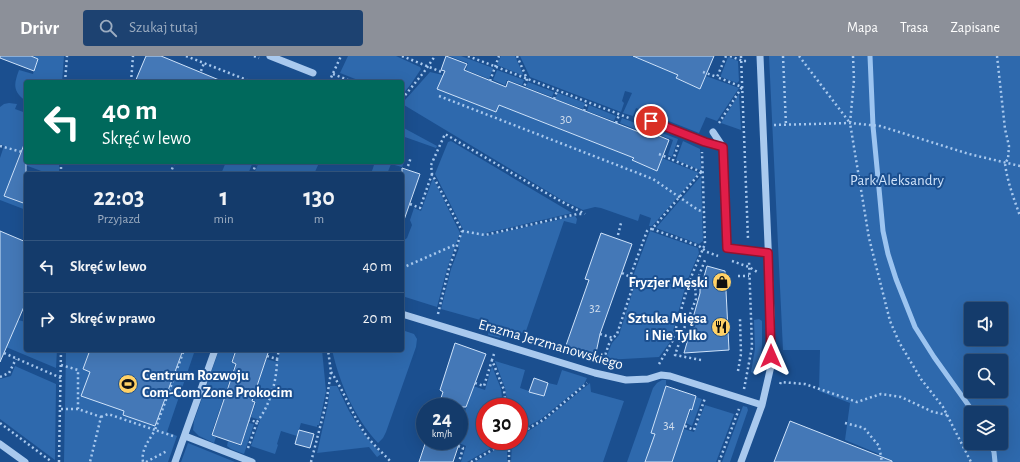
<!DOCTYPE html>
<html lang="pl">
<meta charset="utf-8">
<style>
:root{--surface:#143b6b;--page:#1d4271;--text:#f1f3f6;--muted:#9dadc1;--line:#33557e;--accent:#8c9099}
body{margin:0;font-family:"Alegreya Sans",sans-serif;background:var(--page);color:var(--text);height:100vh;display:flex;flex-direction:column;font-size:15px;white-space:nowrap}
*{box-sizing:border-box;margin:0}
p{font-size:13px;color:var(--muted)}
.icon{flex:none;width:22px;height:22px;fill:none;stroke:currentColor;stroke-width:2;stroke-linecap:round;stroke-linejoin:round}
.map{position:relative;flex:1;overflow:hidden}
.drawer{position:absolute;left:24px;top:116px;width:380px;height:180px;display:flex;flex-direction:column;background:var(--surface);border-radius:4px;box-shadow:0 4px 16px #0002,0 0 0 1px var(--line)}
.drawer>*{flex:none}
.guide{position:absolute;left:24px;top:24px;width:380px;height:84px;border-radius:4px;box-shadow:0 4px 16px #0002,0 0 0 1px var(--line);background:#00695c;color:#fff;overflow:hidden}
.buttons{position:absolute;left:964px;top:246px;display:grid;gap:8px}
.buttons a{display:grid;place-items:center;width:44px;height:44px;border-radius:4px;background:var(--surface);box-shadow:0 4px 16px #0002,0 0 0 1px var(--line);font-size:20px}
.speed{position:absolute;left:416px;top:342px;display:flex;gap:8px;font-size:20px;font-weight:700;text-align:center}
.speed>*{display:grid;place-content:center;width:52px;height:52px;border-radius:50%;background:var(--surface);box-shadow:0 4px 16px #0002,0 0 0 1px var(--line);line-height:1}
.speed small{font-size:10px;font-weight:400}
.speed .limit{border:6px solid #d22;background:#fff;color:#111}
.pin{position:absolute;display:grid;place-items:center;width:34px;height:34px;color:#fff;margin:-17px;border:2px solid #fff;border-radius:50%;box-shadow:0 1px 4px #0007}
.me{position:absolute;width:44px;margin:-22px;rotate:0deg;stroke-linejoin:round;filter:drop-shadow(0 0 3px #0008)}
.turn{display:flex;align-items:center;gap:14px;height:84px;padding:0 12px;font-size:18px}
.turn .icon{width:52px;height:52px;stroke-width:2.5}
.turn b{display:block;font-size:28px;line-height:34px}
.eta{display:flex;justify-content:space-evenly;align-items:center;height:68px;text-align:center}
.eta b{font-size:24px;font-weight:700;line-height:28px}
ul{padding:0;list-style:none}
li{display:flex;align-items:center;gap:12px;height:52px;padding:0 12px;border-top:1px solid var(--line)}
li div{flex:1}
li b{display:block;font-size:15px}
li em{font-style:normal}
header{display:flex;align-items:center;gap:24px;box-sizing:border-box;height:56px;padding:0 20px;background:var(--accent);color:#fff}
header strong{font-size:19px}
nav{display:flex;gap:22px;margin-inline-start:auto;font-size:14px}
.search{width:280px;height:36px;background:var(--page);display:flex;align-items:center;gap:10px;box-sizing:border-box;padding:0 14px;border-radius:4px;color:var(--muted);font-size:15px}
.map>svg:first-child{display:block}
</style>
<header>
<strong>Drivr</strong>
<div class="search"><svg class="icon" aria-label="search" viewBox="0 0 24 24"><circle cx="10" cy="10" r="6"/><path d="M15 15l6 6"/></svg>Szukaj tutaj</div>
<nav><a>Mapa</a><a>Trasa</a><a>Zapisane</a></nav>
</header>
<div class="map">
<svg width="1020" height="406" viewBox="0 0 1020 406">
<rect width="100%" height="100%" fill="#1b4f8f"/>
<path fill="#2e69ad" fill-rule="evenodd" d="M 31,0 L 64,0 L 62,26 L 26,26 L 26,45 C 12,35 14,28 19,14 L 33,18 L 38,3 Z
M 348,0 L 396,0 L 420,11 L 421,13 L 411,28 L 402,39 L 402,26 L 363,26 L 340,17 Z
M 449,0 L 461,0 L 493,12 L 489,23 L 466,14 L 468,7 Z
M 501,0 L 515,0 L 523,18 L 522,19 L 497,9 Z
M 520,0 L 632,0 L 678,19 L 677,23 L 700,33 L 706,20 L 739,32 L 717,65 L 706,61 L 699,77 L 636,52 L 633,60 L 623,57 L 632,37 L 625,35 L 622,45 L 624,47 L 621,56 L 530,21 Z
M 769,0 L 1020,0 L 1020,406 L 876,406 L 879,398 L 845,384 L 850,347 L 819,335 L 820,294 L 783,294 ZM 971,253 L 1001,253 L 1001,283 L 971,283 ZM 971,305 L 1001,305 L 1001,335 L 971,335 ZM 971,357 L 1001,357 L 1001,387 L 971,387 Z
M 728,1 L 738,5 L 739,25 L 737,27 L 721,21 L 721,19 Z
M 497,14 L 524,24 L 522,29 L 507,24 L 505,29 L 493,24 Z
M 430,16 L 443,19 L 438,33 L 496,56 L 499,49 L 634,102 L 633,104 L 657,115 L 662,102 L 699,117 L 652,170 L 649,170 L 651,162 L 640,158 L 638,165 L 601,152 L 595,151 L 583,154 L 562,144 L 404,49 L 405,44 Z
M 528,26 L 554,36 L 552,41 L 526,31 Z
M 558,37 L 585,47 L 583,53 L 555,43 Z
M 739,38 L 741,74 L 721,67 Z
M 9,47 L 17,48 L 15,53 L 26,57 L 26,106 L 59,106 L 59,118 L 44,118 L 44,116 L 17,106 L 4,140 L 26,148 L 26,154 L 0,144 L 0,102 L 4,90 L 0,88 L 0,51 L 4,48 Z
M 589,49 L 616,60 L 614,65 L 587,55 Z
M 622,62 L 678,83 L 672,101 L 668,99 L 673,84 L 644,73 L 643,76 L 620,67 Z
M 402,71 L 437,90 L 436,92 L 402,80 Z
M 451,85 L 572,157 L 486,177 L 485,180 L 575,160 L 577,163 L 576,168 L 564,165 L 526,275 L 522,277 L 504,271 L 500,282 L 488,279 L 491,267 L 441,253 L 451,213 L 459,192 L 457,191 L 463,173 L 435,118 L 448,86 Z
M 683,85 L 700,93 L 701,113 L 700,114 L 676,104 Z
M 402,104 L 404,106 L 402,111 L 391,108 L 387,118 L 371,118 L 374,109 L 378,106 L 402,106 Z
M 226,106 L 253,106 L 248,118 L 221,118 Z
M 259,106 L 316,106 L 319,107 L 314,118 L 254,118 Z
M 701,120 L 703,185 L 699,188 L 656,172 Z
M 433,122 L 460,177 L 447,213 L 437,251 L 402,240 L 402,196 L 404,196 C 405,192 401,189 403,185 L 407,182 L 412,169 L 410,164 L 414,152 L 421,155 Z
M 650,175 L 698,192 L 699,197 L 687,225 L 670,286 L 659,301 L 605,304 L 612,287 L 619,279 L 637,222 L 633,220 Z
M 759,263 L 762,265 L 762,289 L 759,317 L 756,319 L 751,316 L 755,293 L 754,264 Z
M 18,264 L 26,266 L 26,294 L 57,294 L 56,312 L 6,291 Z
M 402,274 L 414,278 L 417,283 L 416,291 L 386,376 L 383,382 L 378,387 C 354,361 340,328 332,294 L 402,294 Z
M 66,294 L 195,294 L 167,376 L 177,380 L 168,406 L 64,406 Z
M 219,294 L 235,294 L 231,306 L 235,308 L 211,379 L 216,381 L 214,387 L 199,380 L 193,374 L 194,365 Z
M 281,294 L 322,294 L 326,335 L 319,369 L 317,369 L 317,371 L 301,367 L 297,380 L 281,375 L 277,388 L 278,389 L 275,398 L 251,390 L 260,364 L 251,361 L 256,346 L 252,344 L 266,303 L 277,306 Z
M 495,305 L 525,314 L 520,332 L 544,340 L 548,327 L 557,329 L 562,314 L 587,322 L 584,328 L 541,363 L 519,375 L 519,351 L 508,351 L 505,332 Z
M 15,310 L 56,328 L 55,404 L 0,363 L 0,323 L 11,320 Z
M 492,310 L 501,333 L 503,351 L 485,351 L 485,385 L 503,385 L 467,406 L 461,406 L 466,390 L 459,387 L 464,373 L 460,372 L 473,330 L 485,334 Z
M 662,324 L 666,324 L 666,330 L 651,377 L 655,378 L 645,406 L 627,406 L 653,332 L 657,327 Z
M 590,327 L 591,336 L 624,345 L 603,406 L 511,406 L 512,385 L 519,385 L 519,381 L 544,365 Z
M 330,330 L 337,330 L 349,355 L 363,377 L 381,398 L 377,401 L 369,391 L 317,397 L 328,348 Z
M 696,341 L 702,343 L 692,370 L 686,367 Z
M 705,349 L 734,358 L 716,406 L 672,406 L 684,373 L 694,376 Z
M 743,350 L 747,351 L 748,354 L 730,406 L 722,406 Z
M 249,367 L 254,368 L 244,398 L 231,393 L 227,390 L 228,385 L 241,390 Z
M 188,387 L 235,406 L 181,406 Z
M 507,387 L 507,406 L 475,406 Z"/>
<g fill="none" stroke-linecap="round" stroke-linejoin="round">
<path stroke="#9cc4f0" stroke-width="5" d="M 870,0 L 873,70 L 878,122 L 883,175 L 888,198 L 896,223 L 915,271 L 934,301 L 974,357
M 990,387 L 994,396 L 995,406"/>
</g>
<path fill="#4478b7" stroke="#cfe3fa" d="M 0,0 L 31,0 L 38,3 L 34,15 L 0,2 Z
M 146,0 L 161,0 L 224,26 L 135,26 Z
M 446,0 L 467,8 L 464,14 L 506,31 L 508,25 L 644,78 L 645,74 L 669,84 L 657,115 L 632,104 L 634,102 L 499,49 L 496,56 L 437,33 L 445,15 L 441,14 Z
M 633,0 L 714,0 L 700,33 L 676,22 L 678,19 Z
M 25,86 L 26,86 L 26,148 L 4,140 Z
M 402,112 L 420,118 L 404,164 L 402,163 Z
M 0,175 L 26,186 L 26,246 L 0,306 Z
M 601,177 L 632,188 L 600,278 L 594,306 L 564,295 L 589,224 L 585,223 Z
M 707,210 L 725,215 L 729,294 L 684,297 L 692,269 L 691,262 L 693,262 L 700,237 L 700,229 L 702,228 Z
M 455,287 L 486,298 L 466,351 L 438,351 L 443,336 L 440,334 Z
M 90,294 L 183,294 L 155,370 L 123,359 L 124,355 L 81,340 L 90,316 L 83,313 Z
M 236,294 L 269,294 L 252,345 L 255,346 L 241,389 L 212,379 L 236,308 L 232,306 Z
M 534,322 L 548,327 L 544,340 L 529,336 Z
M 666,330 L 696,340 L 692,354 L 690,353 L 672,406 L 645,406 L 655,378 L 651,377 Z
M 790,365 L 892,405 L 892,406 L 774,406 Z
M 299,374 L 314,378 L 310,392 L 295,388 Z
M 426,385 L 460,385 L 453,406 L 419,406 Z"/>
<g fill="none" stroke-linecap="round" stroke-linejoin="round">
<path stroke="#a9c9ee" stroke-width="2.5" stroke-dasharray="2 3" stroke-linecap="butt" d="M 186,0 L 252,26
M 254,0 L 259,2
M 402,0 L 444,17
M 468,0 L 629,62
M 517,0 L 527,23 L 524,31
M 726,0 L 717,21 L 742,31
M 730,0 L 743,5 L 748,5
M 741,0 L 748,183
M 783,0 L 786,69
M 799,0 L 850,67
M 853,0 L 854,24 L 850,67 L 869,182 L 890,265 L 899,286 L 921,323 L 943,351 L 971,406
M 997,0 L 1005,73 L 1009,90 L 1008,103 L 1005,107 C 1007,125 1014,143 1020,160
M 201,15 L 204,7
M 703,16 L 717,21
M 333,18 L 353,26
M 490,25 L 499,0
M 65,26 L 67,0
M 131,26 L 133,0
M 329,26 L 341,0
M 439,40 L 653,123 L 698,154 L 704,156
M 402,43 L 424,16 L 435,0
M 554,43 L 557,35
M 584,55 L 587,46
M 616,67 L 619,59
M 719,67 L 742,31
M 774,69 L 850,67 L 880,70 L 969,98 L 1020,110
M 0,90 L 22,96 L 26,96
M 659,98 L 673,104
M 408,110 L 411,101
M 61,118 L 61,106
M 170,118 L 175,106
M 252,118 L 257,106
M 410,148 L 420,152 L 432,118
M 652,173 L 699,190 L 707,196 L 718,200
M 462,175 L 485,179 L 494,177 L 577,158 L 583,158
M 618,179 L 621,167
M 732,205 L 749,211 L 759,217
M 402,212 L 457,188
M 622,217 L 630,221
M 738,220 L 749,220
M 438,258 L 449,212 L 462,175 L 432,118 L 431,109 L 445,78 L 553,141 L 585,158
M 600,278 L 613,282
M 4,297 L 61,322
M 494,298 L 492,304 L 504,334 L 506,351
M 267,300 L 277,303 L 279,294
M 701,304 L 675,299 L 686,267 L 691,256 L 696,243 L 695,230 L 705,204
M 602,308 L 610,285 L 617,278 L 635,224 L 630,221 L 647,175 L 649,173 L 652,173 L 700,117 L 703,116 L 699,115 L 673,104 L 679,87
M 659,308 L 672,286 L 689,226 L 705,188 L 702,96
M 61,309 L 78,314 L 78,353
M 738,315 L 741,298 L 740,263
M 331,316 C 344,335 351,356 364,376 C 371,387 382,396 391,406
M 0,321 L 9,317 L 16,303
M 475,327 L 484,330 L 492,304
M 780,328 L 781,326 L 805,328 L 857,346 L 881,338 L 901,341 L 933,356 L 947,359
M 744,333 L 752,291 L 749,204
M 61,353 L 78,353 L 101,361 L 90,406
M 101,361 L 108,358 L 155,374 C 149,385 141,393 143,406
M 257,366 C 270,349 277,325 277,303
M 0,367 L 52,406
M 845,367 L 864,372 L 879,390 L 882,406
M 685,370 L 694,374 L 705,342
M 519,378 L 543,364 L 587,327
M 173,380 L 155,374 L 184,294
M 458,390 L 463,392 L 459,406
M 248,392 L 257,366 L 249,364
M 59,406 L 61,294
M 146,406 L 167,395
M 311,406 L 326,348 L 331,316 L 328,294
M 471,406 L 508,385
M 509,406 L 509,385
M 719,406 L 739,353"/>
<path stroke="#a9c9ee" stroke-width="7" d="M 270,0 L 313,17
M 640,61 L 705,86 L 723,91
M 713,76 L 723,91 L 727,191 L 768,197
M 402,258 L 595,317 L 626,324 L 648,323 L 661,319 L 670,320 L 762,349
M 185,380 L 252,406
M 0,388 L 25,406
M 175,406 L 215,294
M 741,406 L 762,349 L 771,310 L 771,259 L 760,0"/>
</g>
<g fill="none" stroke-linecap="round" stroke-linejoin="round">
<defs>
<path id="route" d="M 651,65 L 705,86 L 723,91 L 727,192 L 768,197 L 771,300"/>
</defs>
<use href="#route" stroke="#92132f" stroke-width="10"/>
<use href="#route" stroke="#e11d48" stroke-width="7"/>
</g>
<defs>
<symbol id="shop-disc" viewBox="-11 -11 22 22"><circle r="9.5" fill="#ffd166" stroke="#1b4f8f"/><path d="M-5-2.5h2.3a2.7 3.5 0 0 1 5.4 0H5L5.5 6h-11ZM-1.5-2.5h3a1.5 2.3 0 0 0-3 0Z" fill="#111"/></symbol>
<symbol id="restaurant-disc" viewBox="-11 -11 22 22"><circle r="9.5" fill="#ffd166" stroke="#1b4f8f"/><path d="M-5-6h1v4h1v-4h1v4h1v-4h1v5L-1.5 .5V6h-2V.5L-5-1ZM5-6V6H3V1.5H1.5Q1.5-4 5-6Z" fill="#111"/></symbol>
<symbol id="stadium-disc" viewBox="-11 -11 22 22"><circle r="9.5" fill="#ffd166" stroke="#1b4f8f"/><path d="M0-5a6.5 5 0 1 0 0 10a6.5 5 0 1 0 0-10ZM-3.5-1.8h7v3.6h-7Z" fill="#111"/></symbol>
</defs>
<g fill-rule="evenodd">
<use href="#shop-disc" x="711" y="215" width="22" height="22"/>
<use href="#restaurant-disc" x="710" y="260" width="22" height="22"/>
<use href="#stadium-disc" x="117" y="317" width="22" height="22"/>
</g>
<g text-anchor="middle" stroke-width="4" stroke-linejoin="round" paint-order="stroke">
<g font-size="13" fill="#d0dded">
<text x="566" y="67">30</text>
<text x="595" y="256">32</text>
<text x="669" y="373">34</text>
</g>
<g font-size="15" fill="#cfe3fa" stroke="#1b4f8f">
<text x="897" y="129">Park Aleksandry</text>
</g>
<g font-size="15" font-weight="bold" fill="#fff" stroke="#1b4f8f" text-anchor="end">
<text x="708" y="231">Fryzjer Męski</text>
<text x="707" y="267">Sztuka Mięsa<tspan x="707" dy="17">i Nie Tylko</tspan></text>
<text x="142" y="324" text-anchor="start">Centrum Rozwoju<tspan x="142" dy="17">Com-Com Zone Prokocim</tspan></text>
</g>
<g font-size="15" fill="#fff" stroke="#1b4f8f">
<text transform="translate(551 288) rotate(16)" y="5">Erazma Jerzmanowskiego</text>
</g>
</g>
</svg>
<div class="buttons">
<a><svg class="icon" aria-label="sound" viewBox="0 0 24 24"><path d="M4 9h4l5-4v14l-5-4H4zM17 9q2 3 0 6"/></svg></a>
<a><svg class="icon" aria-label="search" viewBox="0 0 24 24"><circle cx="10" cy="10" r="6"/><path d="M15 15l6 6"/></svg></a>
<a><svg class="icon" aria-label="layers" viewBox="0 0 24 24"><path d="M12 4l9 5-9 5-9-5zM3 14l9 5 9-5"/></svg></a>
</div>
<div class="speed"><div>24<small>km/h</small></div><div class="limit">30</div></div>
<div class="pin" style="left:651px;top:65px;background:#d93025"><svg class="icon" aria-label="arrive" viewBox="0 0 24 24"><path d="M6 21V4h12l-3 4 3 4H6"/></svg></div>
<svg class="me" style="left:771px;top:300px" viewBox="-20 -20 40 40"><path d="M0-17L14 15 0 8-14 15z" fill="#e11d48" stroke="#fff" stroke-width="4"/></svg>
<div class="guide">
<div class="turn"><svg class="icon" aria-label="left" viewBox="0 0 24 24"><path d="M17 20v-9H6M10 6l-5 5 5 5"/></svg><div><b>40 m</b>Skręć w lewo</div></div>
</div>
<section class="drawer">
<div class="eta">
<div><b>22:03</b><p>Przyjazd</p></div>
<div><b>1</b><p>min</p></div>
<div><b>130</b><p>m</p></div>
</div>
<ul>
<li><svg class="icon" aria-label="left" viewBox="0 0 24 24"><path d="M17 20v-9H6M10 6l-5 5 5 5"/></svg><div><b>Skręć w lewo</b></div><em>40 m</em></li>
<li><svg class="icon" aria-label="right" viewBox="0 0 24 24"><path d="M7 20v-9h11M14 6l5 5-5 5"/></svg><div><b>Skręć w prawo</b></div><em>20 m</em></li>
</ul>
</section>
</div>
